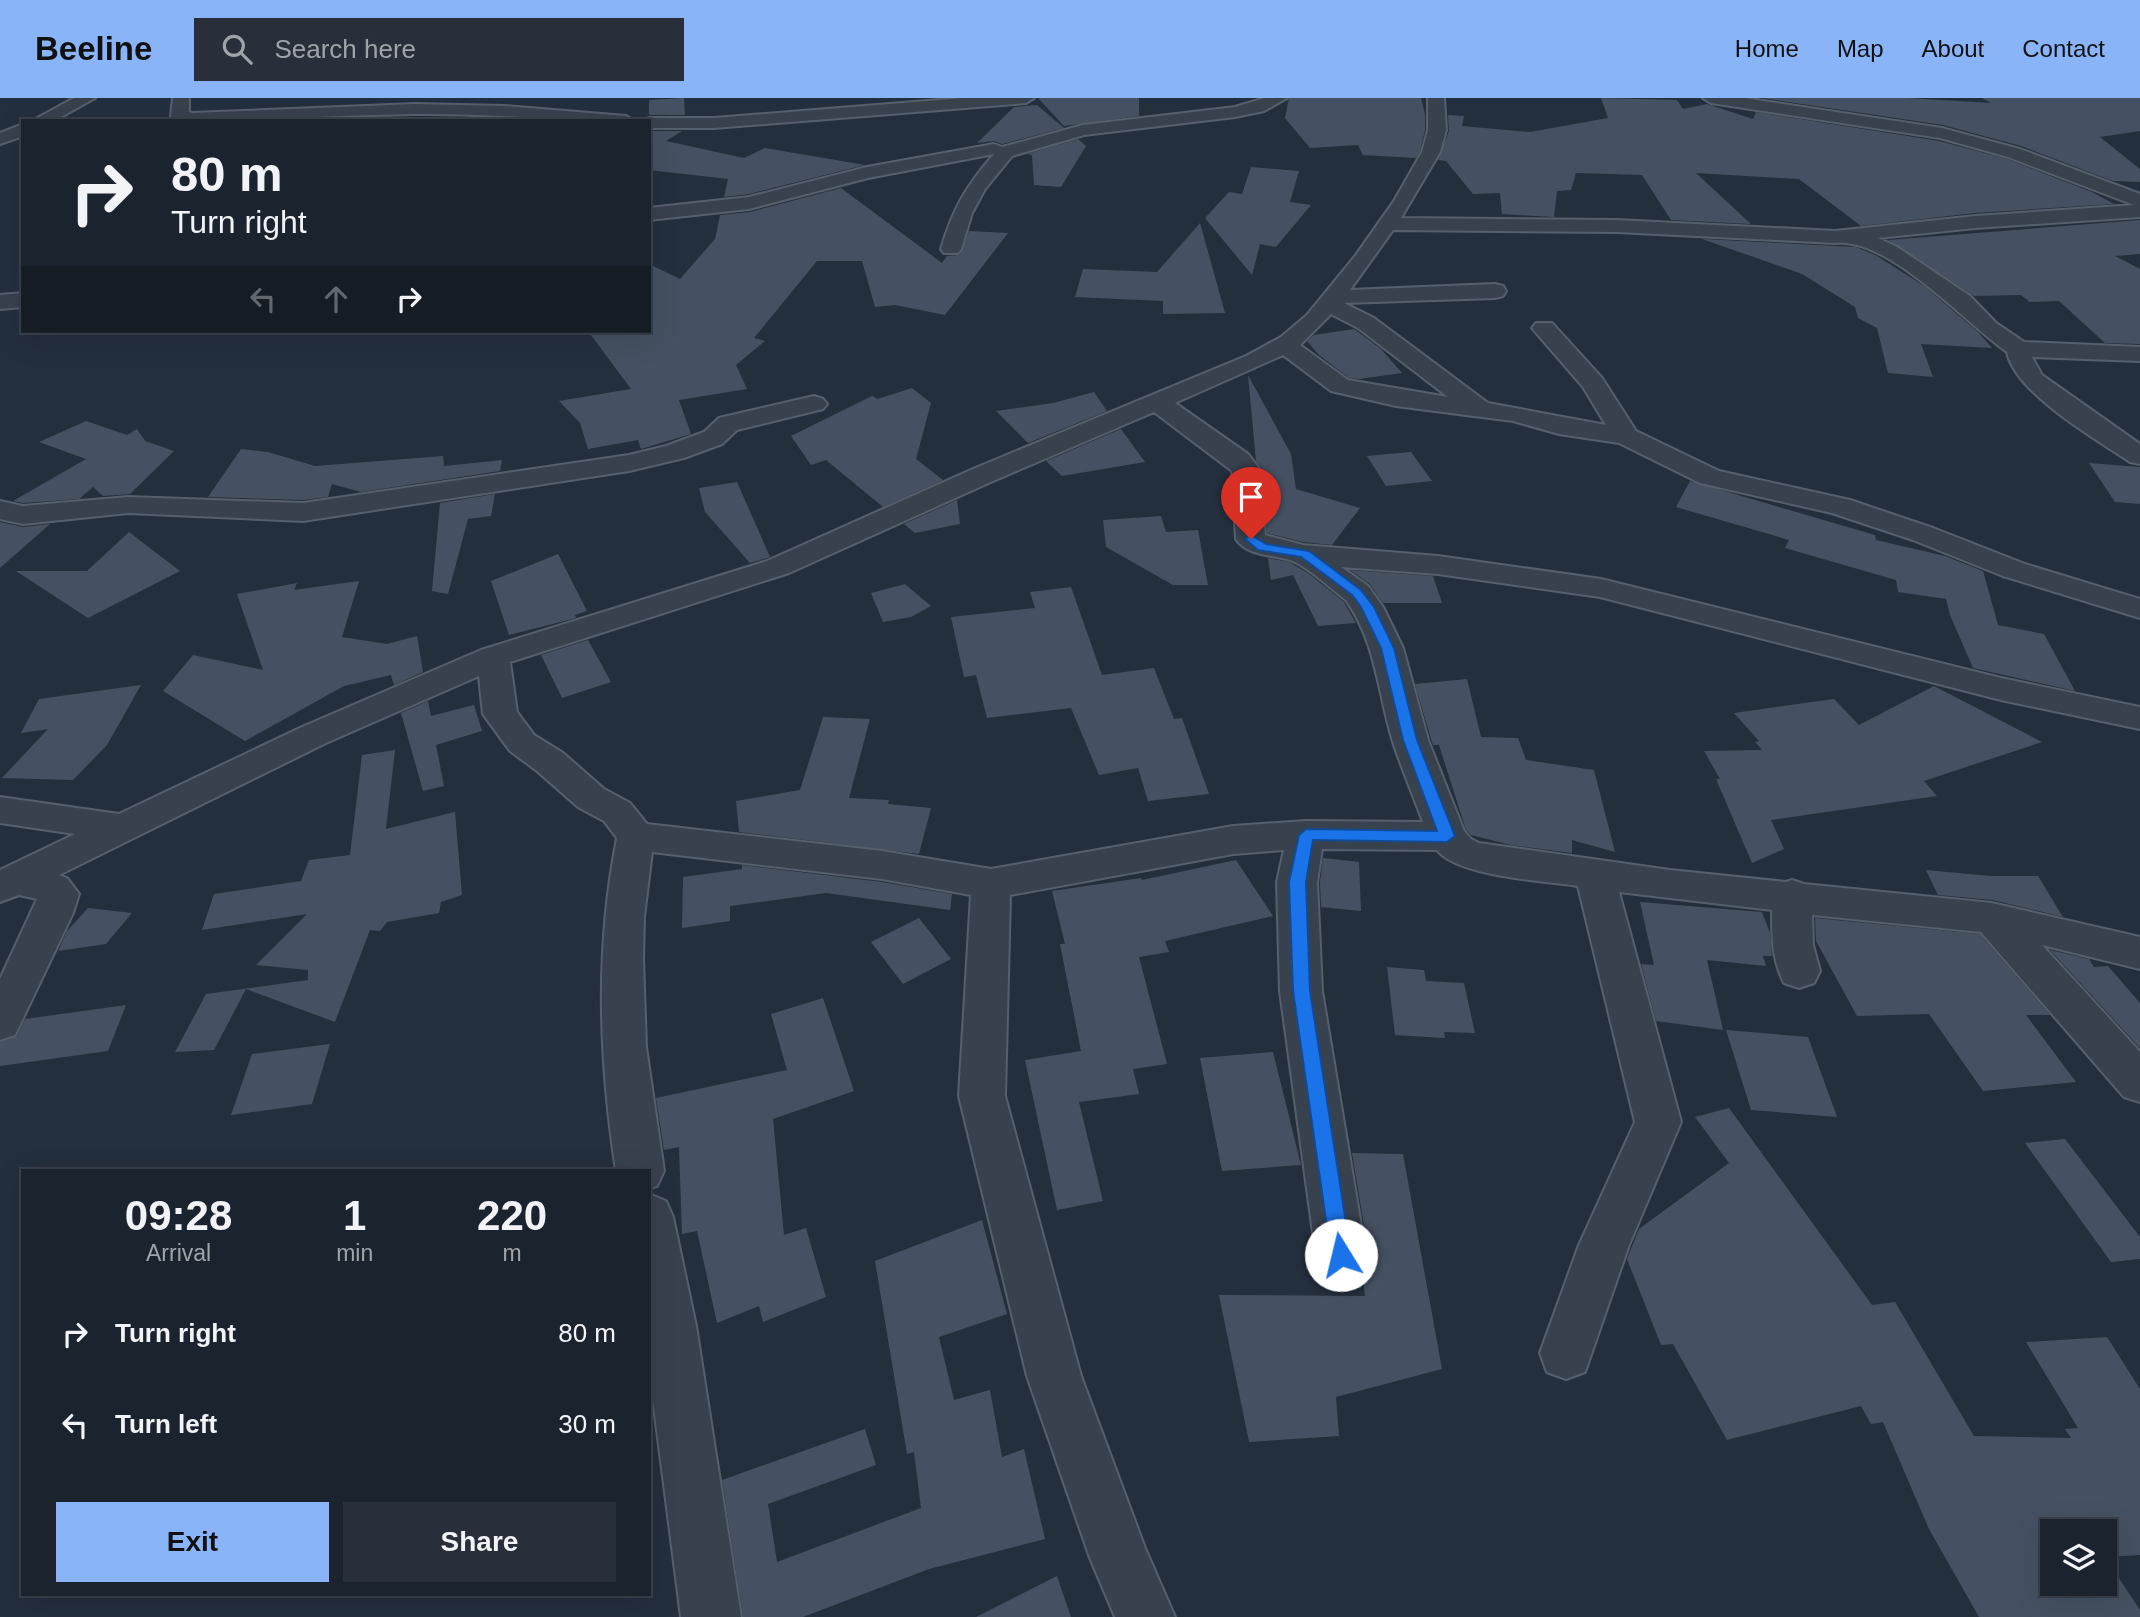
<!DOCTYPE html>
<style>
:root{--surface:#1b232e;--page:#282f3a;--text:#f1f3f6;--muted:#a0a4aa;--line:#39404a;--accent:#8ab4f8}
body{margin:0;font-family:Helvetica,sans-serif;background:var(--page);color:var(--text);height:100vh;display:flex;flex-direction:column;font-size:26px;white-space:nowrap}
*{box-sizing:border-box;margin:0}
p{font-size:23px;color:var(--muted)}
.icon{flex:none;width:38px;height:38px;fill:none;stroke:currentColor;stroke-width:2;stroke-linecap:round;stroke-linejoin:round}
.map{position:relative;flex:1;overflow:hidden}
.details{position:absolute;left:21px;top:1071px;width:630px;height:427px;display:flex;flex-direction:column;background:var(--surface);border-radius:0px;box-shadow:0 7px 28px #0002,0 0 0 2px var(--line)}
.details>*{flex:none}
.hud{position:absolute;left:21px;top:21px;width:630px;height:214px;border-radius:0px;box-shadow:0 7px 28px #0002,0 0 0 2px var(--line);background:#1b232e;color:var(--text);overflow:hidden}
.fabs{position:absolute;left:2040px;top:1421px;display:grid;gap:14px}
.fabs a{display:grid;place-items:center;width:77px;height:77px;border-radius:0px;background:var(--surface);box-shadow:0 7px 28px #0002,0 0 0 2px var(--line);font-size:35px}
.pin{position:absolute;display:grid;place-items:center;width:60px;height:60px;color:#fff;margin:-72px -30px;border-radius:50% 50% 50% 0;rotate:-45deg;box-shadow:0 0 7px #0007}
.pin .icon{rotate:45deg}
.me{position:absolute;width:77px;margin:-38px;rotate:351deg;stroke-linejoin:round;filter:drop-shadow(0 0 5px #0008)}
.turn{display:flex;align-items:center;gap:24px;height:147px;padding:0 35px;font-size:32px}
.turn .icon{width:91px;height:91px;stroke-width:2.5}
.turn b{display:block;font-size:49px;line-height:60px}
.lanes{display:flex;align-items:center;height:66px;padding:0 35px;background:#0003;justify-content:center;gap:35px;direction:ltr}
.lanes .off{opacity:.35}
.eta{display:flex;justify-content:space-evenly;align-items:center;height:119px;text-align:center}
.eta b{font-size:42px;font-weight:700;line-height:49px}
.primary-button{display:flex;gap:14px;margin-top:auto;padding:14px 35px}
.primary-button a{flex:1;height:80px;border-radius:0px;background:var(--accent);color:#111;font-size:28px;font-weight:700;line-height:80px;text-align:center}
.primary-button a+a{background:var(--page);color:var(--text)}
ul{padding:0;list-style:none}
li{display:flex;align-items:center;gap:21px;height:91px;padding:0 35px}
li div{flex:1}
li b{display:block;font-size:26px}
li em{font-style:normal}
header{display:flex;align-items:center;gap:42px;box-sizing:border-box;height:98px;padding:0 35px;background:var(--accent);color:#111}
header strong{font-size:33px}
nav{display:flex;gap:38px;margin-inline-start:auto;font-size:24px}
.search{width:490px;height:63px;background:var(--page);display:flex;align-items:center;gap:18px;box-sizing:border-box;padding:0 24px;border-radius:0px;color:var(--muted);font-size:26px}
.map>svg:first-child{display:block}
</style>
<header>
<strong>Beeline</strong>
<div class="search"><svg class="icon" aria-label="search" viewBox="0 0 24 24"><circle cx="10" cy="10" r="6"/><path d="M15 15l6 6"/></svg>Search here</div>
<nav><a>Home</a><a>Map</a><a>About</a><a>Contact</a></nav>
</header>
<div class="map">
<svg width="2140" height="1519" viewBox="0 0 2140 1519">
<rect width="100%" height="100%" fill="#242f3e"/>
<path fill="#455162" d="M 684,0 L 685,17 L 649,17 L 649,2 Z
M 1038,0 L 1139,0 L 1139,18 L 1064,28 Z
M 1289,0 L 1421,0 L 1425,16 L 1425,32 L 1420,53 L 1416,60 L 1363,57 L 1358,47 L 1310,50 L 1285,20 Z
M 1601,0 L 1677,2 L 1683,11 L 1707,6 L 1753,21 L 1756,14 L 1939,43 L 2007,61 L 2092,94 L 2114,106 L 1975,115 L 1861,128 L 1799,81 L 1696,75 L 1751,126 L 1671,122 L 1642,77 L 1576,75 L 1571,92 L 1557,93 L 1554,119 L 1502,116 L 1500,95 L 1473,96 L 1446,63 L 1438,62 L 1449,33 L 1448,17 L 1464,18 L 1462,28 L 1530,34 L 1608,20 Z
M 1762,0 L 1908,0 L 1991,5 L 1982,0 L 2140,0 L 2140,33 L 2100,39 L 2140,71 L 2140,84 L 2113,83 L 2021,48 L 1943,27 Z
M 1037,7 L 1064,30 L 1002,46 L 994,43 L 977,45 L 1014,9 Z
M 649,33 L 682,33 L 666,43 L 744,60 L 765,50 L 865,67 L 749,96 L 724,99 L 728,81 L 649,72 Z
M 1078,41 L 1086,48 L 1061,89 L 1034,87 L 1032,57 L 1027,56 Z
M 1251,69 L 1299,73 L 1290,104 L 1311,107 L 1276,149 L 1260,146 L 1252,177 L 1205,120 L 1229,94 L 1242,96 Z
M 841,90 L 942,165 L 947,158 L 960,157 L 969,133 L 1008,135 L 945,217 L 895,207 L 875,209 L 862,163 L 817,163 L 754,240 L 765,243 L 736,267 L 747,291 L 679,302 L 691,336 L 641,351 L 638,342 L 588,351 L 580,325 L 559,303 L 631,291 L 588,233 L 649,233 L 649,166 L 680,181 L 715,141 L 720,117 L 750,114 Z
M 2140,122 L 2140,156 L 2115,158 L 2140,171 L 2140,246 L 2105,245 L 2059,203 L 2030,204 L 2021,197 L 1974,198 L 1888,142 Z
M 1200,125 L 1225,215 L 1163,216 L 1163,203 L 1075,199 L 1083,171 L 1157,174 Z
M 1702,141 L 1856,149 L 1877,158 L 1924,188 L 1978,234 L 1992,250 L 1921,246 L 1933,279 L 1888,275 L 1877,230 L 1858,220 L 1855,209 L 1802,176 Z
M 1354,231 L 1381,251 L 1402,275 L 1359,281 L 1349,280 L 1319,257 L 1307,243 L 1314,237 Z
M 1248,277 L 1291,356 L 1296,391 L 1360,410 L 1332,447 L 1303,444 L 1267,435 L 1263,372 L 1256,363 Z
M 912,290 L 931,305 L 916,361 L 943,382 L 883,409 L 826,362 L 811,367 L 791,338 L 872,298 L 878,301 Z
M 1094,294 L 1107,313 L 1028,345 L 996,313 L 1053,305 Z
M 86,323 L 127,337 L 137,331 L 145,343 L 174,353 L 130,396 L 103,398 L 93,389 L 79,401 L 23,405 L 13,403 L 86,361 L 39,344 Z
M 1121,331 L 1145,364 L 1062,378 L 1046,363 Z
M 241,351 L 268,354 L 315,368 L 443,358 L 444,368 L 502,362 L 500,373 L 361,394 L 332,386 L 328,399 L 303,402 L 208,399 Z
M 1411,354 L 1432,383 L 1386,388 L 1367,358 Z
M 2089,365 L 2140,369 L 2140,406 L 2115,404 Z
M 1690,383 L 1875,437 L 1876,442 L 1945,458 L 1983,473 L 1998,527 L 2044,536 L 2075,593 L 1973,570 L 1950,517 L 1946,501 L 1898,494 L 1896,482 L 1785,450 L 1789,442 L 1676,409 Z
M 737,384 L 770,459 L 750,465 L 705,414 L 699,390 Z
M 495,396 L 491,418 L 468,421 L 448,496 L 432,493 L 440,405 Z
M 957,402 L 960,426 L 915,435 L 904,426 Z
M 1161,418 L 1166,434 L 1198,432 L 1208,487 L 1173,487 L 1106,449 L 1103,422 Z
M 0,424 L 23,429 L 50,426 L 0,470 Z
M 129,434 L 180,473 L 88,520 L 16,473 L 87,473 Z
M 558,456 L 587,513 L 575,517 L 576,520 L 509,537 L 491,483 Z
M 1268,460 L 1289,464 L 1308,475 L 1344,504 L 1356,525 L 1318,528 L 1293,477 L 1271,482 Z
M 1350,472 L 1433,478 L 1442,505 L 1383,505 L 1370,486 Z
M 359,483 L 342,539 L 387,546 L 417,538 L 423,574 L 394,587 L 391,577 L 344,588 L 245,643 L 163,593 L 193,557 L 263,572 L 237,496 L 297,485 L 294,492 Z
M 905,486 L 931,508 L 911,519 L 883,524 L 871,495 Z
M 1071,489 L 1102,577 L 1154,570 L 1174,621 L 1182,620 L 1209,696 L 1148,703 L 1138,670 L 1099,677 L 1071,610 L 987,620 L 976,577 L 964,579 L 951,519 L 1035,510 L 1030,494 Z
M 588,542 L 611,584 L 562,600 L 541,557 Z
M 1467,581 L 1481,639 L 1518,640 L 1526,662 L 1594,672 L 1615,754 L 1572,742 L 1572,755 L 1511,747 L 1471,737 L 1466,732 L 1439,647 L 1433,647 L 1431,641 L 1415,586 Z
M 141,587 L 107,647 L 73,682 L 2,680 L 48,631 L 21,635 L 39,601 Z
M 1934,588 L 2042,644 L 1924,683 L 1937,698 L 1771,722 L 1784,751 L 1752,765 L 1716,681 L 1720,681 L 1704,653 L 1762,652 L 1755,644 L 1759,643 L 1734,615 L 1834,601 L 1859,627 Z
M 428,603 L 431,618 L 474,607 L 482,633 L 436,647 L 444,688 L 423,693 L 401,615 Z
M 823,619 L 870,621 L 849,700 L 889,702 L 888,706 L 931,710 L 919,756 L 739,734 L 736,703 L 800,692 Z
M 395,652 L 386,731 L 455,714 L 462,797 L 441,804 L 439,815 L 387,824 L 380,833 L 370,832 L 335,924 L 246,891 L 214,952 L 175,954 L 206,896 L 308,882 L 308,872 L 256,867 L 307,816 L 202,832 L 214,796 L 301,783 L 309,762 L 350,757 L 362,657 Z
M 1323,760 L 1359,764 L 1361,813 L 1321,809 L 1320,784 Z
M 1236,762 L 1273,818 L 1165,843 L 1169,854 L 1139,859 L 1167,966 L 1133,971 L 1139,996 L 1079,1004 L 1103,1103 L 1057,1112 L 1025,962 L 1081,953 L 1060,846 L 1065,846 L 1052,793 L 1141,780 L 1142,782 Z
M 742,767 L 882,784 L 952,796 L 950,812 L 826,795 L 730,808 L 730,823 L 682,830 L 683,779 L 742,771 Z
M 1926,772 L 1990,778 L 2038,778 L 2063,819 L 1993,802 L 1938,797 Z
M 1640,804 L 1762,814 L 1770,835 L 1772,858 L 1763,858 L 1766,868 L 1707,862 L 1723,932 L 1656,923 L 1641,866 L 1654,867 Z
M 88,810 L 132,815 L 106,846 L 58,853 L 67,833 Z
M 919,820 L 951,861 L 903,886 L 871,844 Z
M 1815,820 L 1980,836 L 2050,917 L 2026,917 L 2076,984 L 1983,993 L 1929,916 L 1857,918 L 1816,843 Z
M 2050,852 L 2089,861 L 2094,869 L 2108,868 L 2140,905 L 2140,950 Z
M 1387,869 L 1424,872 L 1426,883 L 1464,885 L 1475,935 L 1444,934 L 1445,940 L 1395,937 Z
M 823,900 L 854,993 L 773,1021 L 784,1137 L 806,1130 L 826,1199 L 763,1224 L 759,1208 L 717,1225 L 697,1133 L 682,1136 L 679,1049 L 664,1052 L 656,1000 L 787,972 L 771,916 Z
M 126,907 L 108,953 L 0,968 L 0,944 L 17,938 L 25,921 Z
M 1726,932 L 1808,939 L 1837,1019 L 1751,1012 Z
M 330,946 L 312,1006 L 231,1017 L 252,956 Z
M 1273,954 L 1301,1067 L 1222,1073 L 1200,960 Z
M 1729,1010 L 1872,1207 L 1895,1204 L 1974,1338 L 2071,1340 L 2065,1331 L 2078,1330 L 2026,1244 L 2107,1239 L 2140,1291 L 2140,1457 L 2105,1459 L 2105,1433 L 2053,1433 L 2053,1486 L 2105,1486 L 2105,1459 L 2140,1512 L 2140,1519 L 1979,1519 L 1929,1431 L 1883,1324 L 1871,1326 L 1861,1308 L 1727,1342 L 1673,1246 L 1661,1247 L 1627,1161 L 1639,1131 L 1729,1065 L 1695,1019 Z
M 2065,1041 L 2140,1139 L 2140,1161 L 2111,1164 L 2025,1045 Z
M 1352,1055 L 1403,1056 L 1442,1271 L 1336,1299 L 1339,1338 L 1249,1344 L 1219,1197 L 1365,1198 L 1362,1174 L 1369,1157 Z
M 982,1122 L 1007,1216 L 939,1239 L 954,1302 L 990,1292 L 1002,1359 L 1024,1351 L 1045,1441 L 929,1471 L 803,1519 L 743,1519 L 722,1382 L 865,1331 L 876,1367 L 768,1406 L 777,1464 L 921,1410 L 914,1354 L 907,1356 L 875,1163 Z
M 1057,1478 L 1071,1519 L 976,1519 Z"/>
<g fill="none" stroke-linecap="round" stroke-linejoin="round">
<defs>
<path id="minor" d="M 74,0 L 95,0 L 54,23 L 32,23 Z
M 173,0 L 189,0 L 189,14 L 192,15 L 415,6 L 505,8 L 626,18 L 634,23 C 561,23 488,15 415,16 C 336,17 257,23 179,23 L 171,18 Z
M 964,0 L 1034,0 L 1026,5 L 714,30 L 649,30 L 649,23 L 642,23 L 649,20 L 714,20 Z
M 1265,0 L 1287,0 L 1264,13 L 1235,19 L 1084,37 L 1012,58 L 985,91 L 972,115 L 961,151 L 958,155 L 944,155 L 941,151 C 953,111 966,88 994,56 L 868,80 L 749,111 L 649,122 L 649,110 L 749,99 L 867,69 L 994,46 L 1002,49 L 1083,27 L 1235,9 Z
M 1428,0 L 1444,0 L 1446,32 L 1440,54 L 1401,120 L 1617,122 L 1835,133 L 1975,118 L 2134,107 L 2008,59 L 1940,40 L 1711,5 L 1703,0 L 1744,0 L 1942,30 L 2020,51 L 2140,96 L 2140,119 L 1975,130 L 1878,140 L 1897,149 L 1970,198 L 1996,225 L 2024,244 L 2140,249 L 2140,263 L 2032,259 L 2042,277 L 2140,346 L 2140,366 L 2130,364 C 2096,341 2015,295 2007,254 C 1964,224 1889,139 1835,145 L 1617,134 L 1393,132 L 1350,192 L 1495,186 L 1503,188 L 1506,193 L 1503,198 L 1495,200 L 1344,205 L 1374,220 L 1488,305 L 1606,327 L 1583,289 L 1532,230 L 1536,225 L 1552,225 L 1602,280 L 1636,333 L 1719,373 L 1850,402 L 1933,430 L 2025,466 L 2140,501 L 2140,520 L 2003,478 L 1913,442 L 1832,415 L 1700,385 L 1619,345 L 1559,336 L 1513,323 L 1396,308 L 1331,293 L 1283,257 L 1175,305 L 1248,356 L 1260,372 L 1265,437 L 1303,447 L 1438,458 L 1601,481 L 2001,580 L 2140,609 L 2140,631 L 2001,602 L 1600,499 L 1438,476 L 1341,469 L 1368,488 L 1383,509 L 1403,550 L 1428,642 L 1464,733 L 1471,741 L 1479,745 L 1670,772 L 1786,784 L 1792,782 L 1804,786 L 1992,805 L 2140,839 L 2140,871 L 2042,847 L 2140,954 L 2140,1004 L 2124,999 L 1981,834 L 1812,817 L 1813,847 L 1820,873 L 1814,885 L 1799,890 L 1784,885 C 1772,861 1772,839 1772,812 L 1619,794 L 1681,1024 L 1629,1147 L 1585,1274 L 1566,1281 L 1547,1274 L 1540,1255 L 1579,1147 L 1635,1024 L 1578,788 C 1543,783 1457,778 1437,752 L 1322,751 L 1317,784 L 1322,893 L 1366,1157 L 1359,1174 L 1341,1181 L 1323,1174 L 1316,1157 L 1280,893 L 1277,784 L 1284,752 L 1233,756 L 1010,797 L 1005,998 L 1081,1278 L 1145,1450 L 1175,1519 L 1115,1519 L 1090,1460 L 1027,1278 L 959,998 L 971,797 L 882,781 L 652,754 L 644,819 L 643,862 L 646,949 L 664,1073 L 657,1088 L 649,1091 L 649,1073 L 616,1073 C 599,961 595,851 617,740 L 604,723 L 578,709 L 537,673 L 510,653 L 483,616 L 479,578 L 326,645 L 59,777 L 67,780 L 79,796 L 73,815 L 15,937 L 0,942 L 0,881 L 37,801 L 19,797 L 0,804 L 0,772 L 75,736 L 0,725 L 0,699 L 119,716 L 302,629 L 481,552 L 767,463 L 973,371 L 1246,258 L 1281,239 L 1307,217 L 1356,157 L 1394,103 L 1422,54 L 1428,32 ZM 1331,216 L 1358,230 L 1448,299 L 1348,282 L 1300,247 ZM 1154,314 L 1232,373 L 1236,441 C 1250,461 1278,455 1297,465 C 1314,474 1330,490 1346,502 C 1376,544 1378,595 1393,644 C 1402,671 1413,697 1423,724 L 1306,723 L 1233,728 L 991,771 L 882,753 L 647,726 L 630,705 L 604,691 L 563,655 L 534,637 L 517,614 L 510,564 L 789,475 L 993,383 Z
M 23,26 L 23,38 L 0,46 L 0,35 Z
M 23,195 L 23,209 L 0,211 L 0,197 Z
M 814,298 L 823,301 L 827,306 L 823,311 L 737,332 L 722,346 L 684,360 L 629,373 L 303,423 L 128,415 L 23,426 L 0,421 L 0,403 L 23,408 L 128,399 L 303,405 L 629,357 L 666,348 L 704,334 L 719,320 Z
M 649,1096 L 666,1103 L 673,1119 L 696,1228 L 741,1519 L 681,1519 L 649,1270 Z"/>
</defs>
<use href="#minor" stroke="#565f6c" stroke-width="4"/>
<use href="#minor" fill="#38414e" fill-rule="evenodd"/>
</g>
<path fill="#1a73e8" stroke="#114b97" stroke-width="2" d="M 1251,437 L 1266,446 L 1309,453 L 1361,492 L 1374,509 L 1394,550 L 1417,642 L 1455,738 L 1447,744 L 1313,742 L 1306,784 L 1310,893 L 1351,1157 L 1348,1164 L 1341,1167 L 1334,1164 L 1331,1157 L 1293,893 L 1289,784 L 1299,737 L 1306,731 L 1437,733 L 1403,642 L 1381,550 L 1361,509 L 1352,497 L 1301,459 L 1258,452 L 1245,441 Z"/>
</svg>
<div class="fabs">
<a><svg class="icon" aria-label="layers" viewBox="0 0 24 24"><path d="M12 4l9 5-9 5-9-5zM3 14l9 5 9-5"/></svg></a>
</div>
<div class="pin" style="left:1251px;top:441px;background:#d93025"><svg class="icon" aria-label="arrive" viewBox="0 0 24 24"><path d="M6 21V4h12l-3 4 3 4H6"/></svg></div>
<svg class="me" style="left:1341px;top:1157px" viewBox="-20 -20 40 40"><circle r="19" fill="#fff"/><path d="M0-13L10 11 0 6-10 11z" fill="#1a73e8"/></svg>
<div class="hud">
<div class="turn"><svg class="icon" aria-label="right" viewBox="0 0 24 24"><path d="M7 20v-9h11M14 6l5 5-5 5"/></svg><div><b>80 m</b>Turn right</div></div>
<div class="lanes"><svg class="icon off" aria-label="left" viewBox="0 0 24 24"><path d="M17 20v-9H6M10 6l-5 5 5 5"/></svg><svg class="icon off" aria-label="ahead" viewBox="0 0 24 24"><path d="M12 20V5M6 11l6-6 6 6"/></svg><svg class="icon" aria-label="right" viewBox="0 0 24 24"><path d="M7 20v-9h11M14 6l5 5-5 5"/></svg></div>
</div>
<section class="details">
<div class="eta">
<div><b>09:28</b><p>Arrival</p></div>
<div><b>1</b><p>min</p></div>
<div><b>220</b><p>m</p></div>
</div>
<ul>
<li><svg class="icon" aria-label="right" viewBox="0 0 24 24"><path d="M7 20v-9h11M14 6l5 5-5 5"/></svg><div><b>Turn right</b></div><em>80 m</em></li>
<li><svg class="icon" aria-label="left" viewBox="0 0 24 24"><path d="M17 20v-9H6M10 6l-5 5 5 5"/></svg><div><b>Turn left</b></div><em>30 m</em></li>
</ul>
<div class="primary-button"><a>Exit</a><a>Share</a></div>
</section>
</div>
